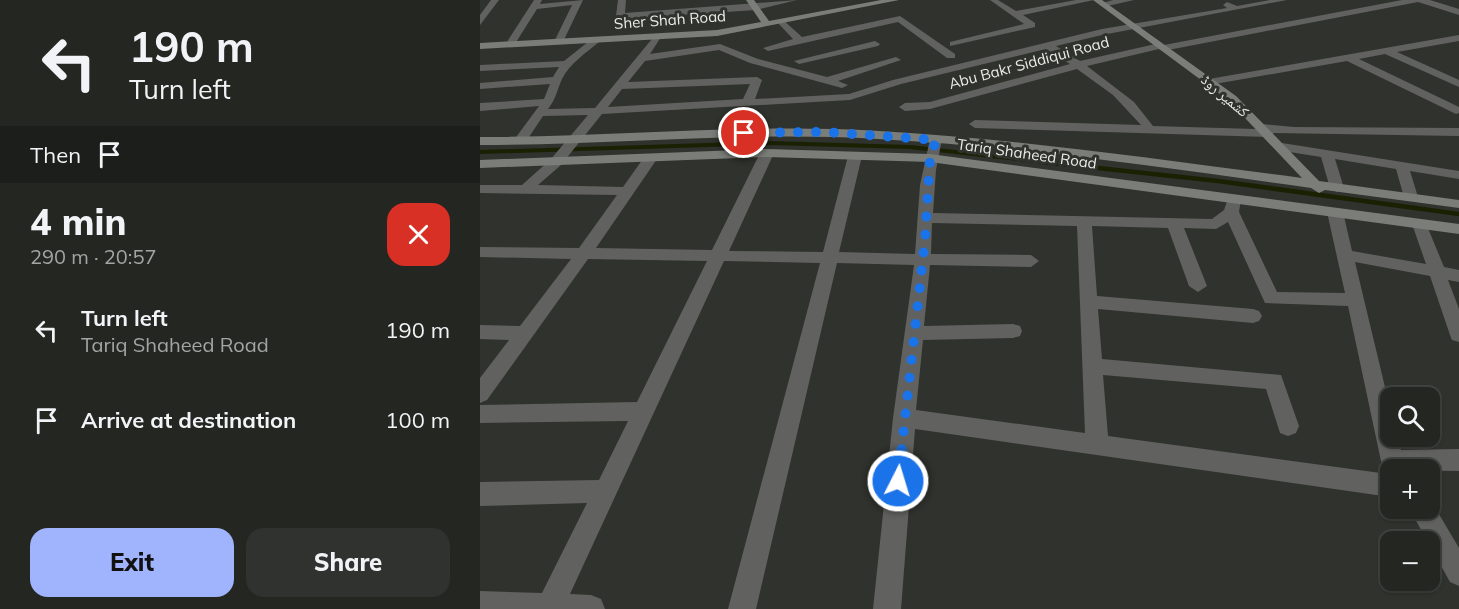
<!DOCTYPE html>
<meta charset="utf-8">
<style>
:root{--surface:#242622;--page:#30322f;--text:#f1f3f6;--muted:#a3a5a5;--line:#414340;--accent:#a0b3fd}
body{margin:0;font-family:Mulish,"Noto Naskh Arabic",sans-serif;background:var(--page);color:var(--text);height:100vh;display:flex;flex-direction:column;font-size:22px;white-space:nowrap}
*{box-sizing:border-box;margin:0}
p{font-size:20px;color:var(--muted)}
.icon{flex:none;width:33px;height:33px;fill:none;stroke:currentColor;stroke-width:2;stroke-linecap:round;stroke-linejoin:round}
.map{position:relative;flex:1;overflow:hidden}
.side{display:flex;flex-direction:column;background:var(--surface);width:480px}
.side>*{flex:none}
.hud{background:#242622;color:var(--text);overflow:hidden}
.controls{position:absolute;left:900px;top:387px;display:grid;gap:12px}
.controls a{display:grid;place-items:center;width:60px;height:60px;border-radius:12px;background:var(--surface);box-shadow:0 2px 4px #0004,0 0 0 2px var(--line);font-size:30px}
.pin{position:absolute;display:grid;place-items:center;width:51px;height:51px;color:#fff;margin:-26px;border:3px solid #fff;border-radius:50%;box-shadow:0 2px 6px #0007}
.me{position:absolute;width:66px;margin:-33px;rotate:5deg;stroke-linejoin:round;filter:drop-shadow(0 0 4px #0008)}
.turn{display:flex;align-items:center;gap:21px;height:126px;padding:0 30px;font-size:27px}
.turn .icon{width:78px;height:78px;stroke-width:2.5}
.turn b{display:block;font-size:42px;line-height:51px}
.then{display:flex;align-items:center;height:57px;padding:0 30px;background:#0003;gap:12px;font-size:22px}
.round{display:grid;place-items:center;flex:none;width:63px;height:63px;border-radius:18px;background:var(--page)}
.overview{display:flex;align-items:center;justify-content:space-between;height:102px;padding:0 30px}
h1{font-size:36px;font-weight:800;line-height:45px}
.primary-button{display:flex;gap:12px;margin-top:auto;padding:12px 30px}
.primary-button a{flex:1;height:69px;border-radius:18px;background:var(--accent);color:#111;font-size:24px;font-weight:800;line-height:69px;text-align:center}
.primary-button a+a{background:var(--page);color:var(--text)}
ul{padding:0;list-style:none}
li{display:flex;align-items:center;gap:18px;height:90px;padding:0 30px}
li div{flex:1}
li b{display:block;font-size:22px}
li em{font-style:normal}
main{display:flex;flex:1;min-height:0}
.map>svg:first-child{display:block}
</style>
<main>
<section class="side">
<div class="hud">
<div class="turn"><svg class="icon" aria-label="left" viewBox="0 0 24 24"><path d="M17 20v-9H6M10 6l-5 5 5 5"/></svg><div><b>190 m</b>Turn left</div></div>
<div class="then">Then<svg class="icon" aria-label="arrive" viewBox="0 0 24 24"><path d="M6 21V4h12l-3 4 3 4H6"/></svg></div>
</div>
<div class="overview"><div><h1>4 min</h1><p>290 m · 20:57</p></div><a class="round" style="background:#d93025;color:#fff"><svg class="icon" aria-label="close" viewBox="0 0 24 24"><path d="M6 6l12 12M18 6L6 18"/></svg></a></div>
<ul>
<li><svg class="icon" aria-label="left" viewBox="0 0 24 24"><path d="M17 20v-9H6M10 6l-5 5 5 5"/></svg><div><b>Turn left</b><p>Tariq Shaheed Road</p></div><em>190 m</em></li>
<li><svg class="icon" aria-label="arrive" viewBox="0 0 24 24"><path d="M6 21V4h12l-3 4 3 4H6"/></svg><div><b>Arrive at destination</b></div><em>100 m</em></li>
</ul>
<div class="primary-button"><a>Exit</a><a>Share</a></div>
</section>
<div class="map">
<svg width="979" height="609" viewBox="0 0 979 609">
<rect width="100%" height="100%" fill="#30322d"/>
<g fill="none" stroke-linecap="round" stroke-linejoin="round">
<path stroke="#192102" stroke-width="4" d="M 0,152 L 290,143 L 430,147 L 575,163"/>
<path stroke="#192102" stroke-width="4.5" d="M 562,162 L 738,181 L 979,214"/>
<path fill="#61625f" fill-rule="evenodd" d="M 11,0 L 19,0 L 0,25 L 0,15 Z
M 54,0 L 62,0 L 60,4 L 103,0 L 82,44 L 74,42 L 92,5 L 57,9 L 33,47 L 27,47 L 25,45 Z
M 138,0 L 146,0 L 145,13 L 317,0 L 276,10 L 140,19 L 136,16 Z
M 510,0 L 518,0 L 536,11 L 596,0 L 614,0 L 543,15 L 555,23 L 555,27 L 470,46 L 470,42 L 544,24 Z
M 633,0 L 654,0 L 623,7 L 619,4 Z
M 790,0 L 807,0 L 622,35 L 576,46 L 600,61 L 680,43 L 684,45 L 922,0 L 950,0 L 979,9 L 979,15 L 938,2 L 683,51 L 679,49 L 607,66 L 654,102 L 673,126 L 776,129 L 782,124 L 814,127 L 979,128 L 979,136 L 794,133 L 788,137 L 495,128 L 489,124 L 495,120 L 661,125 L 633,95 L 597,69 L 450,109 L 425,111 L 419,107 L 425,103 L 450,102 L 590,64 L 566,49 L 421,84 L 370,100 L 122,114 L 81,165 L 58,185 L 143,187 L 165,156 L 175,156 L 177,159 L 116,248 L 232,250 L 280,153 L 287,149 L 294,153 L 249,251 L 343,252 L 368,156 L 375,152 L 382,156 L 359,252 L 435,254 L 440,185 L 450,139 L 456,135 L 462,139 L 456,170 L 453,213 L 732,219 L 744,210 L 749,196 L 754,195 L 761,199 L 759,212 L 797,292 L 865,293 L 847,212 L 850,209 L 860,209 L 863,212 L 872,251 L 946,264 L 932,224 L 935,221 L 945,221 L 964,267 L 979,270 L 979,282 L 968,280 L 979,309 L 979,342 L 972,340 L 970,335 L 950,276 L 875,262 L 910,408 L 910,436 L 917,436 L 921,450 L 979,449 L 979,471 L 910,470 L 910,497 L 435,429 L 421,609 L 393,609 L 413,418 L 434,265 L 357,263 L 276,609 L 248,609 L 340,263 L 244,261 L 90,594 L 111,595 L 121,599 L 125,609 L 0,609 L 0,591 L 62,593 L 107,503 L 0,506 L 0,482 L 119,480 L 148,421 L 0,423 L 0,405 L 157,402 L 227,261 L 108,259 L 7,400 L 0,403 L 0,378 L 29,340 L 0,339 L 0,325 L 40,326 L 91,259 L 0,257 L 0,247 L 99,248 L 137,195 L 0,193 L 0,185 L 42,185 L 71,159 L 108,115 L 63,116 L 45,143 L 35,143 L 34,140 L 59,106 L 0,111 L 0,103 L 64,99 L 70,84 L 0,89 L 0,83 L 73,77 L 79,67 L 0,71 L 0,65 L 84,61 L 113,38 L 119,38 L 119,42 C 106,53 90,63 82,79 C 77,90 76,99 68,109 L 115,108 L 176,34 L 181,37 L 170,54 L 240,44 L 278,59 L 347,77 L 416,57 L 421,60 L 358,81 L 368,85 L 362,88 L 270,63 L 239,50 L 165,61 L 148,82 L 277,77 L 282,80 L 275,99 L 369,94 L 413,80 L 622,29 L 747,8 L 743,5 L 747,2 L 757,6 ZM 270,84 L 263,99 L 128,107 L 142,89 ZM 748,222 L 785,303 L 868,306 L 901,461 L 908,474 L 628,436 L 623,375 L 786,389 L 800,433 L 808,436 L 816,433 L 819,426 L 801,375 L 622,359 L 618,309 L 773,323 L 779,321 L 782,316 L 779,311 L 773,309 L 617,296 L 612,226 L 688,228 L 709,286 L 718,292 L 727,286 L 704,228 L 736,229 ZM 452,223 L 597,226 L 605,433 L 436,410 L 443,340 L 533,338 L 540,336 L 542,331 L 540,326 L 533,324 L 444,326 L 450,265 L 551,267 L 559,261 L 551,255 L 451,254 Z
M 420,16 L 475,54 L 475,58 L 467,58 L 418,22 L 288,51 L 283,48 L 313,39 L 297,22 L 302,19 L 322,37 Z
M 979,35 L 979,41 L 917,52 L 979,80 L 979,87 L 905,54 L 879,59 L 979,107 L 979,113 L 976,114 L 867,61 L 729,85 L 724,82 L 729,79 Z
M 395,41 L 400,44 L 398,46 L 319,64 L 314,61 Z
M 802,143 L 979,171 L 979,179 L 930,171 L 938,197 L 931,201 L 924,197 L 916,169 L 855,159 L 864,188 L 857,192 L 850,188 L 841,157 L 797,150 L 795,147 Z
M 950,499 L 979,548 L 979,586 L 970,582 L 929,508 L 950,508 Z"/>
<path fill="#7b7d78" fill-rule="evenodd" d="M 266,0 L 274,0 L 289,21 L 401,0 L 419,0 L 237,36 L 0,49 L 0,43 L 237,30 L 281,22 Z
M 613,0 L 622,0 L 756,96 L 839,181 L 979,200 L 979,208 L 845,190 L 839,193 L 831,188 C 687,168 543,147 398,139 C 266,131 133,145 0,145 L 0,137 C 133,137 266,123 399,131 C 540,139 682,160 822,178 L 748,100 Z
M 287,149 L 450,154 L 979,224 L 979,234 L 450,162 L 287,157 L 0,168 L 0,160 Z"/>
</g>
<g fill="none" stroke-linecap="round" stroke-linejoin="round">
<path stroke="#1a73e8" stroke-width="10" stroke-dasharray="0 18" d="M 264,133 L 345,132 L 456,140 L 450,158 L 445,240 L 418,481"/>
</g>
<g text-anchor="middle" stroke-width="6" stroke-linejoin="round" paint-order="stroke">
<g font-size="15" fill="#eaebe7" stroke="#30322d">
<text transform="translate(190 20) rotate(-4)" y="5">Sher Shah Road</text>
<text transform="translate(549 63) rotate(-15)" y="5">Abu Bakr Siddiqui Road</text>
<text transform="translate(745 96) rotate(40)" y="5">کشمیر روڈ</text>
<text transform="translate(547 154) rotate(8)" y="5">Tariq Shaheed Road</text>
</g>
</g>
</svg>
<div class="controls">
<a><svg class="icon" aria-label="search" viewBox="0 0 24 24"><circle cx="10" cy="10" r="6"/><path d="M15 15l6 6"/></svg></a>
<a>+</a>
<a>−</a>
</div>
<div class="pin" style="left:264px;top:133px;background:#d93025"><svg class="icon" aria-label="arrive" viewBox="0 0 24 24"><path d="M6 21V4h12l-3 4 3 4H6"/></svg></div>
<svg class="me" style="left:418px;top:481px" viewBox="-20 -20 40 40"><circle r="17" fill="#1a73e8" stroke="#fff" stroke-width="3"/><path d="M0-11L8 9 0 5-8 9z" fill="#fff"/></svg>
</div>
</main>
